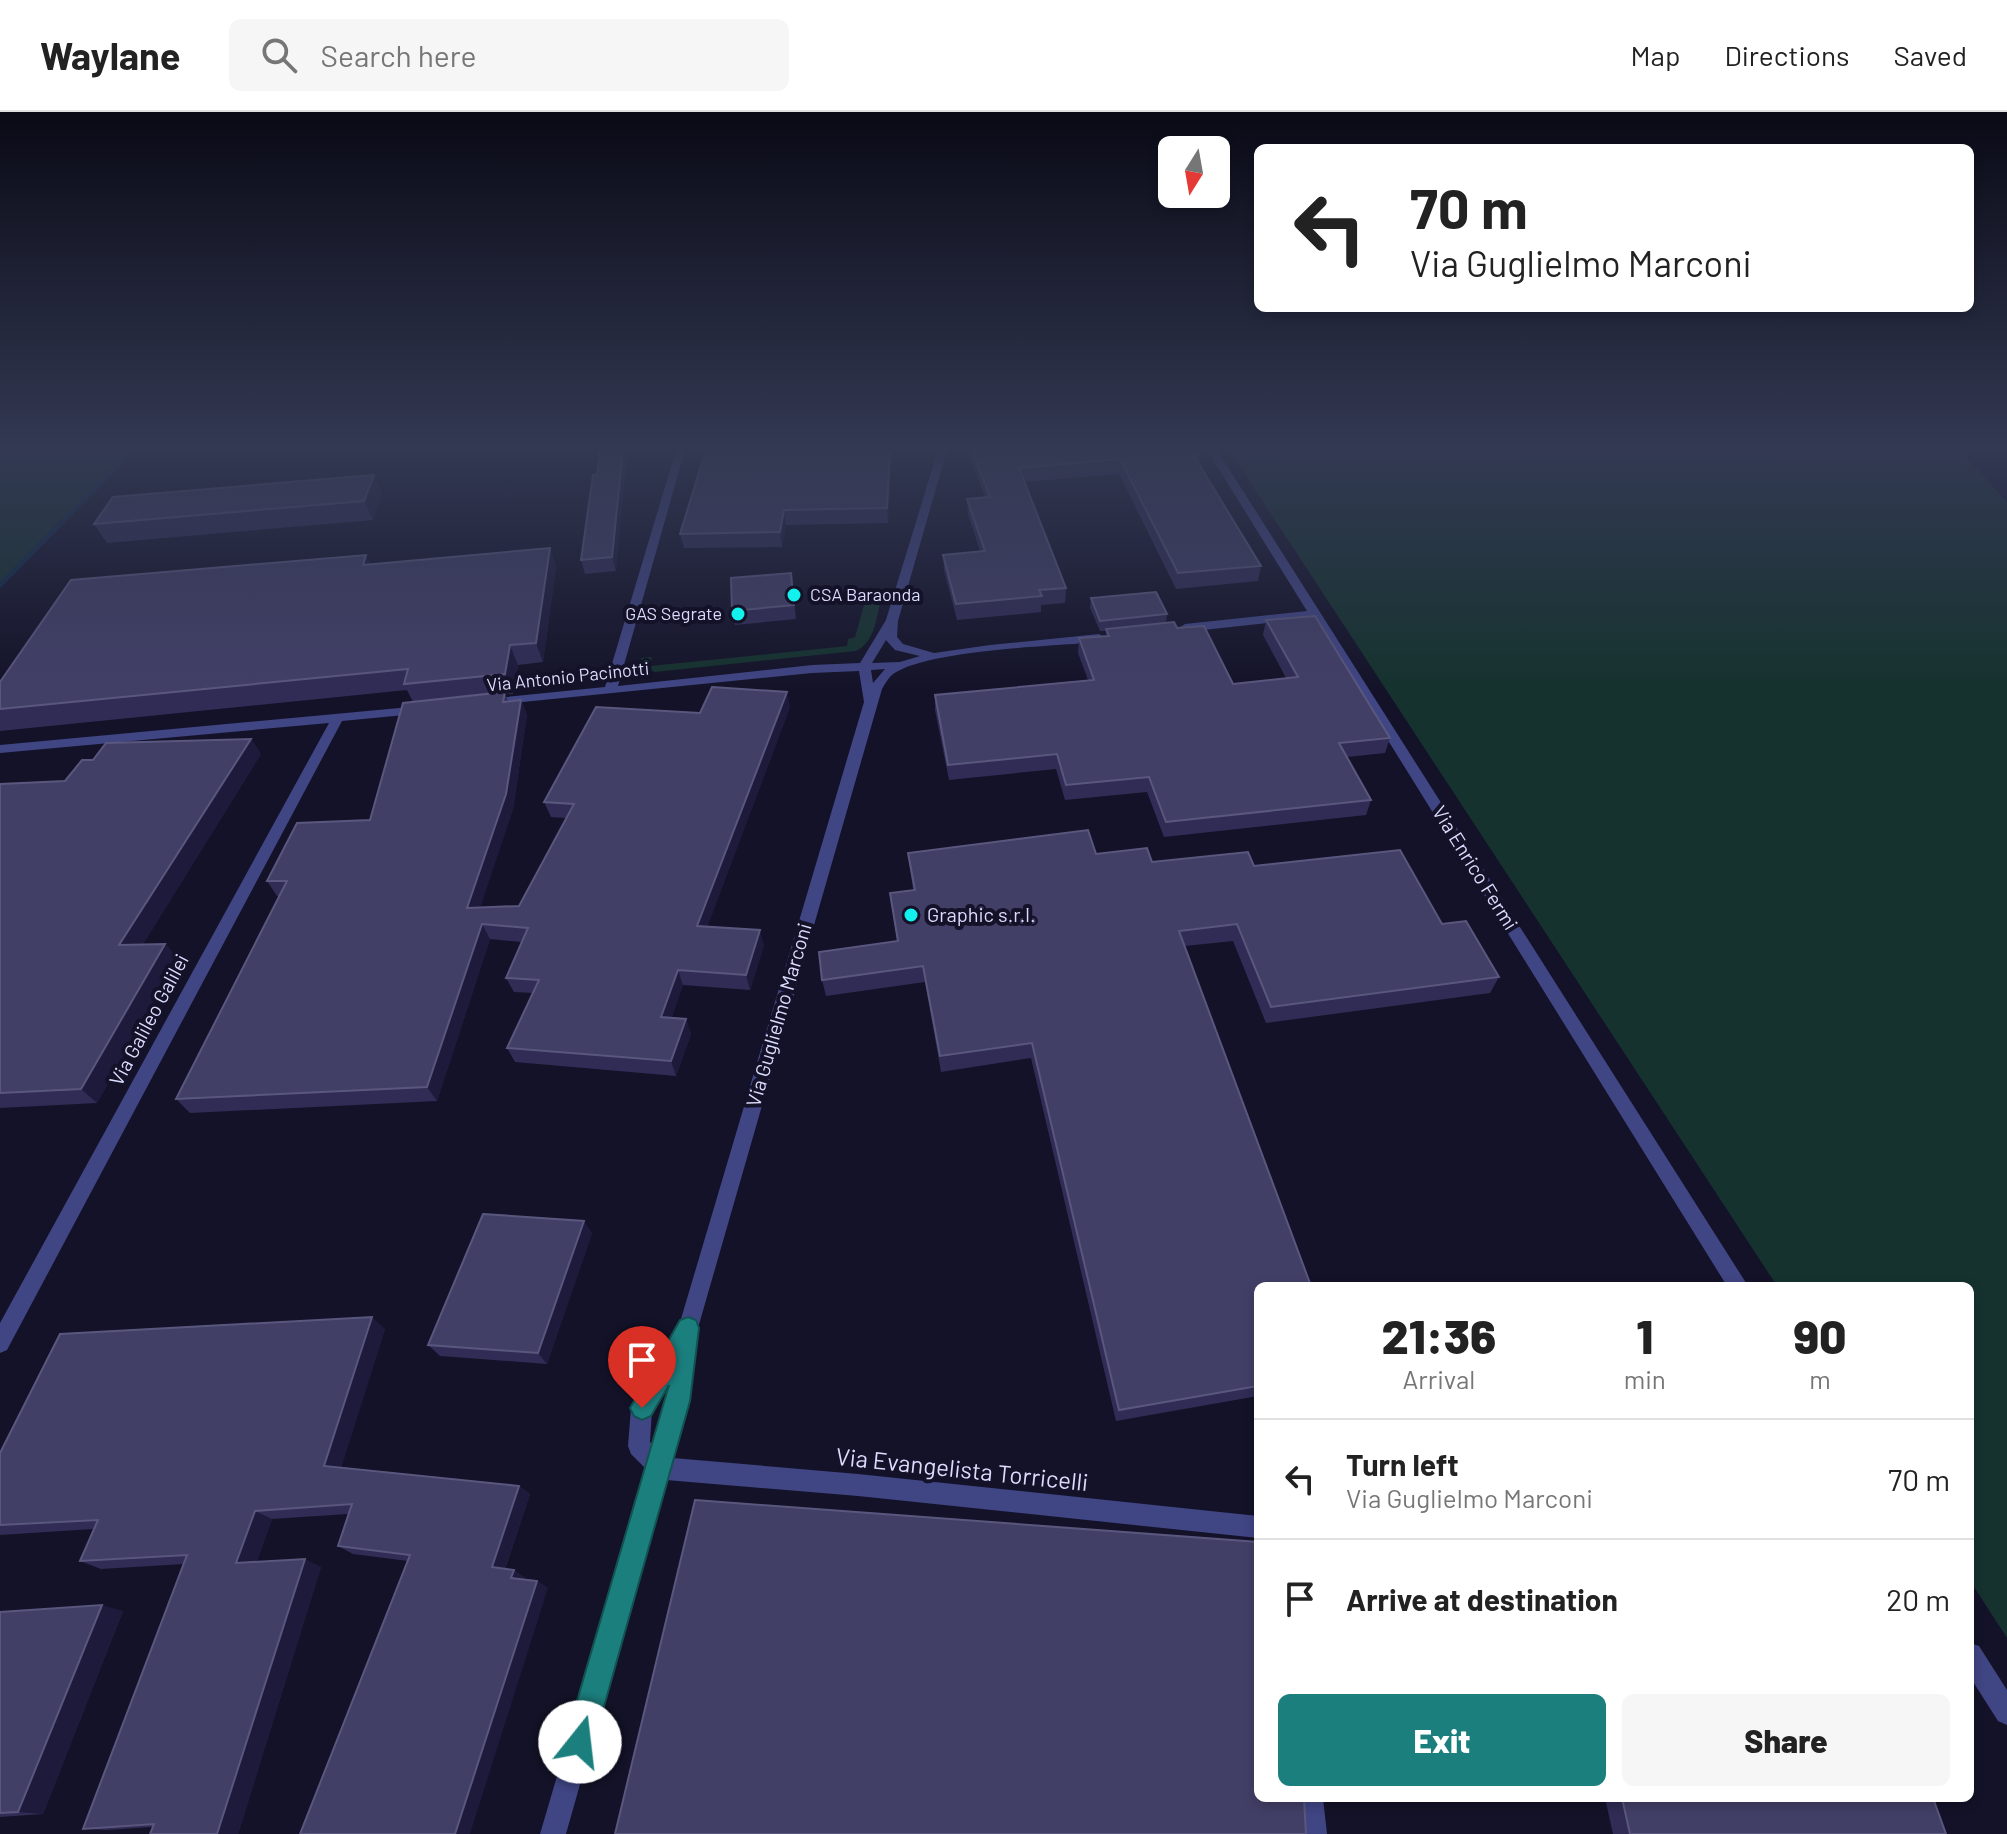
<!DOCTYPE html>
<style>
:root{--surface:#fff;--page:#f6f6f6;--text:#222;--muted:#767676;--line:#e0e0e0;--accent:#1b7f7e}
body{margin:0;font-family:Barlow,sans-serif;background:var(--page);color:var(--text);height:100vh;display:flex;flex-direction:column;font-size:30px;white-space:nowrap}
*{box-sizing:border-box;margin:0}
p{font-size:26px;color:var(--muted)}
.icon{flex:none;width:44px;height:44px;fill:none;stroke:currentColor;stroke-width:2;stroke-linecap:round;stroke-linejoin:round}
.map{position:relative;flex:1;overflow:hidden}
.sheet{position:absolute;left:1254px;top:1170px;width:720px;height:520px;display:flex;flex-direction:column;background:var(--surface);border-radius:12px;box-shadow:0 4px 12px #0003}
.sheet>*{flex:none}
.banner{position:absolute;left:1254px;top:32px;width:720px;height:168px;border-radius:12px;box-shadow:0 4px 12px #0003;background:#fff;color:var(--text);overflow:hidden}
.needle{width:52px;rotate:191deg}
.tools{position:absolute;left:1158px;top:24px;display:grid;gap:16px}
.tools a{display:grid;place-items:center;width:72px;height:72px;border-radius:12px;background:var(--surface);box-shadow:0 4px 12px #0003;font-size:40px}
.pin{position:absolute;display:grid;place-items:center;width:68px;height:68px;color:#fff;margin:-82px -34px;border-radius:50% 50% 50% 0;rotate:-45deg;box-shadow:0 0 8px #0007}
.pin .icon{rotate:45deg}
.me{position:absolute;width:88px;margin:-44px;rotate:16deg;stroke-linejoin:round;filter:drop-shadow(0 0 6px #0008)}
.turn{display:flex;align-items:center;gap:28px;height:168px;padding:0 24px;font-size:36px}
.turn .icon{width:104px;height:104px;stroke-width:2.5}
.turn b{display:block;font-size:56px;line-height:68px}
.eta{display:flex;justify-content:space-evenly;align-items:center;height:136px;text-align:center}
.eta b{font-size:48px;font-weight:800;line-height:56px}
.primary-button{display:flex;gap:16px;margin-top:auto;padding:16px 24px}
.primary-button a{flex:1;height:92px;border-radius:12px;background:var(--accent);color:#fff;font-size:32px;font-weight:800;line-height:92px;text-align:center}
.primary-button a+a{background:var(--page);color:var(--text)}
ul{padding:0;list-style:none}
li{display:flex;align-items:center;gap:24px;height:120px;padding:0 24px;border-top:2px solid var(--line)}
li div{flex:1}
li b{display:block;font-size:30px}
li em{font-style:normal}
header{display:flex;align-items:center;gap:48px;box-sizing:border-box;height:112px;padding:0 40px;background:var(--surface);border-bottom:2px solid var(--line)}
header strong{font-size:38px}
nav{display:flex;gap:44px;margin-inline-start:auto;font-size:28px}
.search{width:560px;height:72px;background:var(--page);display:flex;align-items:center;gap:20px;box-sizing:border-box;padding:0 28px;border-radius:12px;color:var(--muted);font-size:30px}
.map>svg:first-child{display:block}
</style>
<header>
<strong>Waylane</strong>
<div class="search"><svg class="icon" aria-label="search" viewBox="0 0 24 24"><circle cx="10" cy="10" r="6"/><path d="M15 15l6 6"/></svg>Search here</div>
<nav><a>Map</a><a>Directions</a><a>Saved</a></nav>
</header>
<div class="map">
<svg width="2007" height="1722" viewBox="0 0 2007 1722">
<rect width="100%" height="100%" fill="#131228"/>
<path fill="#15322e" d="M 0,338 L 133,338 L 0,473 Z
M 1229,338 L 1959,338 L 2007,390 L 2007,1526 L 1970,1469 L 1970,1174 L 1777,1174 Z
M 875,479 L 882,482 C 877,501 876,530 856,539 L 655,560 L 639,554 L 641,546 L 652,545 L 650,554 L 847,534 L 848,527 L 855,525 L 867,483 Z"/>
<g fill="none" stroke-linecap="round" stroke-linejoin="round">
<path stroke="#0e2845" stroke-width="5" d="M 0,473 L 127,344"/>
<path fill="#404584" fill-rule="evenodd" d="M 1301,1686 L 1323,1686 L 1327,1722 L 1303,1722 Z"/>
<path fill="#404584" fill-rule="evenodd" d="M 676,338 L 685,338 L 618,574 L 812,553 L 860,551 L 886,508 L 938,338 L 947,338 L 898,509 L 897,525 L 903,532 L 934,541 L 990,533 L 1099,522 L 1105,526 L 1099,530 C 1054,534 927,538 893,562 C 888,566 885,572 882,577 L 698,1216 L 689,1289 L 673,1346 L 858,1362 L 1258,1404 L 1258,1426 L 858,1384 L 666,1368 L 566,1722 L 540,1722 L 647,1358 L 631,1342 L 628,1334 L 631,1296 L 678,1217 L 864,590 L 859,559 L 812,561 L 483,594 L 481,591 L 487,587 L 605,575 ZM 886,528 L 895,538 L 920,544 L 900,550 L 872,551 ZM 885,557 L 873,571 L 871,558 ZM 671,1267 L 667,1289 L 654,1334 L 650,1330 L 652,1298 Z
M 1207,338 L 1217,338 L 1748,1174 L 1727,1174 L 1312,506 L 1185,520 L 1179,516 L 1185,512 L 1307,499 Z
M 421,594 L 426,595 L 426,601 L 342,609 L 7,1238 L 0,1241 L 0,1211 L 329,611 L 0,641 L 0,633 Z
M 1970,1531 L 1979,1534 L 2007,1578 L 2007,1613 L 1998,1609 L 1970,1565 Z"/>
</g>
<path fill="#302c55" d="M 706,338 L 892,338 L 888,411 L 786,413 L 782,435 L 684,436 L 680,422 Z
M 967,338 L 1196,338 L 1200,343 L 1199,351 L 1261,454 L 1258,469 L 1176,477 L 1119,362 L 1024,370 L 1066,476 L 1065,491 L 1041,493 L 1041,500 L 957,508 L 944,458 L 943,443 L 980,439 L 968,402 L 967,387 L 985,385 Z
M 597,363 L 616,459 L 585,462 L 581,448 Z
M 382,382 L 373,408 L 107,431 L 94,412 Z
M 550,436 L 556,455 L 543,550 L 518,553 L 513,582 L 505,582 L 508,589 L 521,588 L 527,603 L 513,697 L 480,795 L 519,794 L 566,706 L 551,705 L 544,690 L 700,601 L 790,595 L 707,815 L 764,833 L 750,878 L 683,873 L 671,906 L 686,907 L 691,922 L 676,964 L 515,950 L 507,936 L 533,881 L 514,880 L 506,866 L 522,830 L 490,827 L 437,989 L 190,1001 L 176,987 L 279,784 L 277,784 L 267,769 L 370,708 L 413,590 L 407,578 L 0,619 L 0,570 L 370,452 Z
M 791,461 L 796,507 L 735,513 L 732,499 Z
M 1091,486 L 1167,502 L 1166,511 L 1177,516 L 1233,572 L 1286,566 L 1263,523 L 1266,508 L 1390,626 L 1385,641 L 1347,645 L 1371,688 L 1366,703 L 1164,725 L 1147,680 L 1065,688 L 1056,657 L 949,668 L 935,598 L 935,583 L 1088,568 L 1078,541 L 1079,526 L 1106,524 L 1106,519 L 1100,519 L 1090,496 Z
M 251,627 L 261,642 L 143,832 L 165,832 L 178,846 L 97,991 L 0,996 L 0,672 L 65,669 Z
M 908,741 L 1096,742 L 1152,750 L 1254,754 L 1442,812 L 1499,865 L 1490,881 L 1266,911 L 1233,829 L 1185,834 L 1258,1174 L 1258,1284 L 1116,1309 L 1031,946 L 941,960 L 925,870 L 826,884 L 822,868 L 897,829 L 890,781 L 913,778 Z
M 592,1121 L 547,1252 L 440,1244 L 428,1233 Z
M 385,1217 L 341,1355 L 519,1374 L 530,1382 L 505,1457 L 514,1458 L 525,1466 L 525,1468 L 537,1469 L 548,1476 L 408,1449 L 353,1442 L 338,1434 L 348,1402 L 272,1407 L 257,1449 L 321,1455 L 238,1722 L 150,1722 L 152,1715 L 107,1718 L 83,1717 L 184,1452 L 101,1457 L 80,1449 L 93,1417 L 0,1423 L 0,1341 Z
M 123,1499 L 43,1702 L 0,1705 L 0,1500 Z
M 1605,1686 L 1933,1686 L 1946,1722 L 1613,1722 Z"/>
<path fill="#1d1a3b" d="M 623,338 L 628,338 L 616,459 L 612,445 Z
M 890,338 L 892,338 L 888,411 L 887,396 Z
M 374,363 L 382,382 L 373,408 L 364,389 Z
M 784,398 L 786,413 L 782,435 L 780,420 Z
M 550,436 L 556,455 L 543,550 L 536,531 Z
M 366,443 L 375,462 L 363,453 Z
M 510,533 L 518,553 L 513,582 L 505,562 Z
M 787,580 L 790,595 L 702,829 L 697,814 Z
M 521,588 L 527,603 L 513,697 L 475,811 L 467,796 Z
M 251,627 L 261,642 L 133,848 L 119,833 Z
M 482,812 L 490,827 L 437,989 L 427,975 Z
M 760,818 L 764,833 L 750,878 L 746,863 Z
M 165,832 L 178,846 L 97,991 L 81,977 Z
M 678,858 L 683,873 L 667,920 L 661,905 Z
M 686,907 L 691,922 L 676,964 L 671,949 Z
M 584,1109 L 592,1121 L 547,1252 L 538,1241 Z
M 372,1205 L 385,1217 L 339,1363 L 324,1354 Z
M 519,1374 L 530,1382 L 503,1462 L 492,1455 Z
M 255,1399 L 272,1407 L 254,1458 L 236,1451 Z
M 305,1447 L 321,1455 L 238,1722 L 217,1722 Z
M 514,1458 L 525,1466 L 523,1473 L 511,1466 Z
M 537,1469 L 548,1476 L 470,1722 L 455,1722 Z
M 102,1493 L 123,1499 L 43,1702 L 18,1700 Z"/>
<path fill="#423f67" stroke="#5a577e" stroke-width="2" d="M 600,338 L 623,338 L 612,445 L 581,448 L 593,363 L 597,363 Z
M 706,338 L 890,338 L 887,396 L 784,398 L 780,420 L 680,422 Z
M 972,338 L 1196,338 L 1200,343 L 1194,344 L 1261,454 L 1178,461 L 1120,347 L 1019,356 L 1066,476 L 1039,478 L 1042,484 L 956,492 L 943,443 L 985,439 L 967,387 L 990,385 Z
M 374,363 L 364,389 L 94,412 L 113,385 Z
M 550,436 L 536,531 L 510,533 L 505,562 L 404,572 L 408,557 L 0,597 L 0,570 L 71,468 L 366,443 L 363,453 Z
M 791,461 L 794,493 L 732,499 L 731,466 Z
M 1156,480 L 1167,502 L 1100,509 L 1091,486 Z
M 1315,504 L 1390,626 L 1339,631 L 1371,688 L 1166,710 L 1149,665 L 1066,673 L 1057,642 L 948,653 L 935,583 L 1094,568 L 1079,526 L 1109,524 L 1106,517 L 1174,510 L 1177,516 L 1204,514 L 1233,572 L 1298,565 L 1266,508 Z
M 712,575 L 787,580 L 697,814 L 760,818 L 746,863 L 678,858 L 661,905 L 686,907 L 671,949 L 507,936 L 539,868 L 506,866 L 528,816 L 482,812 L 427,975 L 176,987 L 287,769 L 267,769 L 297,711 L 370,708 L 403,591 L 505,580 L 503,590 L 521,588 L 506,682 L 467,796 L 519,794 L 574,692 L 544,690 L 596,595 L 700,601 Z
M 251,627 L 119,833 L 165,832 L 81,977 L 0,981 L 0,672 L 65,669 L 82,648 L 93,648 L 106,631 Z
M 1088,718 L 1096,742 L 1147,736 L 1152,750 L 1248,740 L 1254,754 L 1400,738 L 1442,812 L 1466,809 L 1499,865 L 1271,895 L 1237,812 L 1179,819 L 1311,1174 L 1258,1174 L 1258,1274 L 1119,1298 L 1032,931 L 940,944 L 923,854 L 822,868 L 819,840 L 898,829 L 890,781 L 915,778 L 908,741 Z
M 483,1102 L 584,1109 L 538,1241 L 428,1233 Z
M 372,1205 L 324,1354 L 519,1374 L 492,1455 L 514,1458 L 511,1466 L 537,1469 L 455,1722 L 300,1722 L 410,1443 L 338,1434 L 352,1392 L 255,1399 L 236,1451 L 305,1447 L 217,1722 L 150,1722 L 154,1712 L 83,1717 L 187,1443 L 80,1449 L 98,1408 L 0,1413 L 0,1341 L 60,1222 Z
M 695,1388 L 1258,1430 L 1258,1686 L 1304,1686 L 1306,1722 L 615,1722 Z
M 102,1493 L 18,1700 L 0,1701 L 0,1500 Z
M 1622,1686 L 1933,1686 L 1946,1722 L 1630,1722 Z"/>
<linearGradient id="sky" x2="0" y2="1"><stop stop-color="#0a0a16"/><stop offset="0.58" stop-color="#333953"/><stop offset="1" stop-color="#333953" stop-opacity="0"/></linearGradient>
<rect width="2007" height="579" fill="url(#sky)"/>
<path fill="#1b7f7e" stroke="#125352" stroke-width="2" d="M 688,1205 L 696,1208 L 699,1216 L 690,1289 L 594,1630 L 590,1641 L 580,1645 L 569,1641 L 565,1630 L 669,1273 L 651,1304 L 642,1308 L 634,1304 L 630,1296 L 680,1208 Z"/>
<g fill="#13f1ee" stroke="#131228" stroke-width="3">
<circle cx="794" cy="483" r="8"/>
<circle cx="738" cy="502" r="8"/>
<circle cx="911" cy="803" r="8"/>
</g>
<g text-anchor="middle" stroke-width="8" stroke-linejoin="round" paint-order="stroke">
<g font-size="18" fill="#dbdbfd" stroke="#131228" text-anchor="start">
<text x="810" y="489">CSA Baraonda</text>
<text x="722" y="508" text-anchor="end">GAS Segrate</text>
</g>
<g font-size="18" fill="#dbdbfd" stroke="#131228">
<text transform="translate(568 565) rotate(-6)" y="6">Via Antonio Pacinotti</text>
</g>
<g font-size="20" fill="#dbdbfd" stroke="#131228">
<text transform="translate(1475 756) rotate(58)" y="7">Via Enrico Fermi</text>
<text transform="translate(779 903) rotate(-74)" y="7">Via Guglielmo Marconi</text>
<text transform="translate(149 908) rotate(-62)" y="7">Via Galileo Galilei</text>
</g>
<g font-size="20" fill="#dbdbfd" stroke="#131228" text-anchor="start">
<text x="927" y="810">Graphic s.r.l.</text>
</g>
<g font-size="24" fill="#dbdbfd" stroke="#131228">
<text transform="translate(962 1358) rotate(6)" y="8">Via Evangelista Torricelli</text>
</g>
</g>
</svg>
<div class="tools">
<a><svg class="needle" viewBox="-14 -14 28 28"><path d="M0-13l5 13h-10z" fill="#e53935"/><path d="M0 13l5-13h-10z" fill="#767676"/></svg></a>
</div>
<div class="pin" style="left:642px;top:1296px;background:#d93025"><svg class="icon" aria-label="arrive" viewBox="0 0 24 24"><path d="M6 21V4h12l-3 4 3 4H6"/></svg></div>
<svg class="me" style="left:580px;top:1630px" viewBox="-20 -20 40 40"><circle r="19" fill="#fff"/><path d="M0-13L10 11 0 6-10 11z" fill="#1b7f7e"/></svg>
<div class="banner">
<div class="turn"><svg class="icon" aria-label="left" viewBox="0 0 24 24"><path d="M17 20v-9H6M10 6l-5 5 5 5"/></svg><div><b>70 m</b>Via Guglielmo Marconi</div></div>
</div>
<section class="sheet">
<div class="eta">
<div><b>21:36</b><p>Arrival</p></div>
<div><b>1</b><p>min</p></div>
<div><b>90</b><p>m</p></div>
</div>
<ul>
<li><svg class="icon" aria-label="left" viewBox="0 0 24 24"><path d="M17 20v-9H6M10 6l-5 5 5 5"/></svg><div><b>Turn left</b><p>Via Guglielmo Marconi</p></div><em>70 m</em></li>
<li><svg class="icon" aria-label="arrive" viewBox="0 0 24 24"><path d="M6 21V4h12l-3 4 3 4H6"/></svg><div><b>Arrive at destination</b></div><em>20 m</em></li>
</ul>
<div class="primary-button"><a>Exit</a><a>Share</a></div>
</section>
</div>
